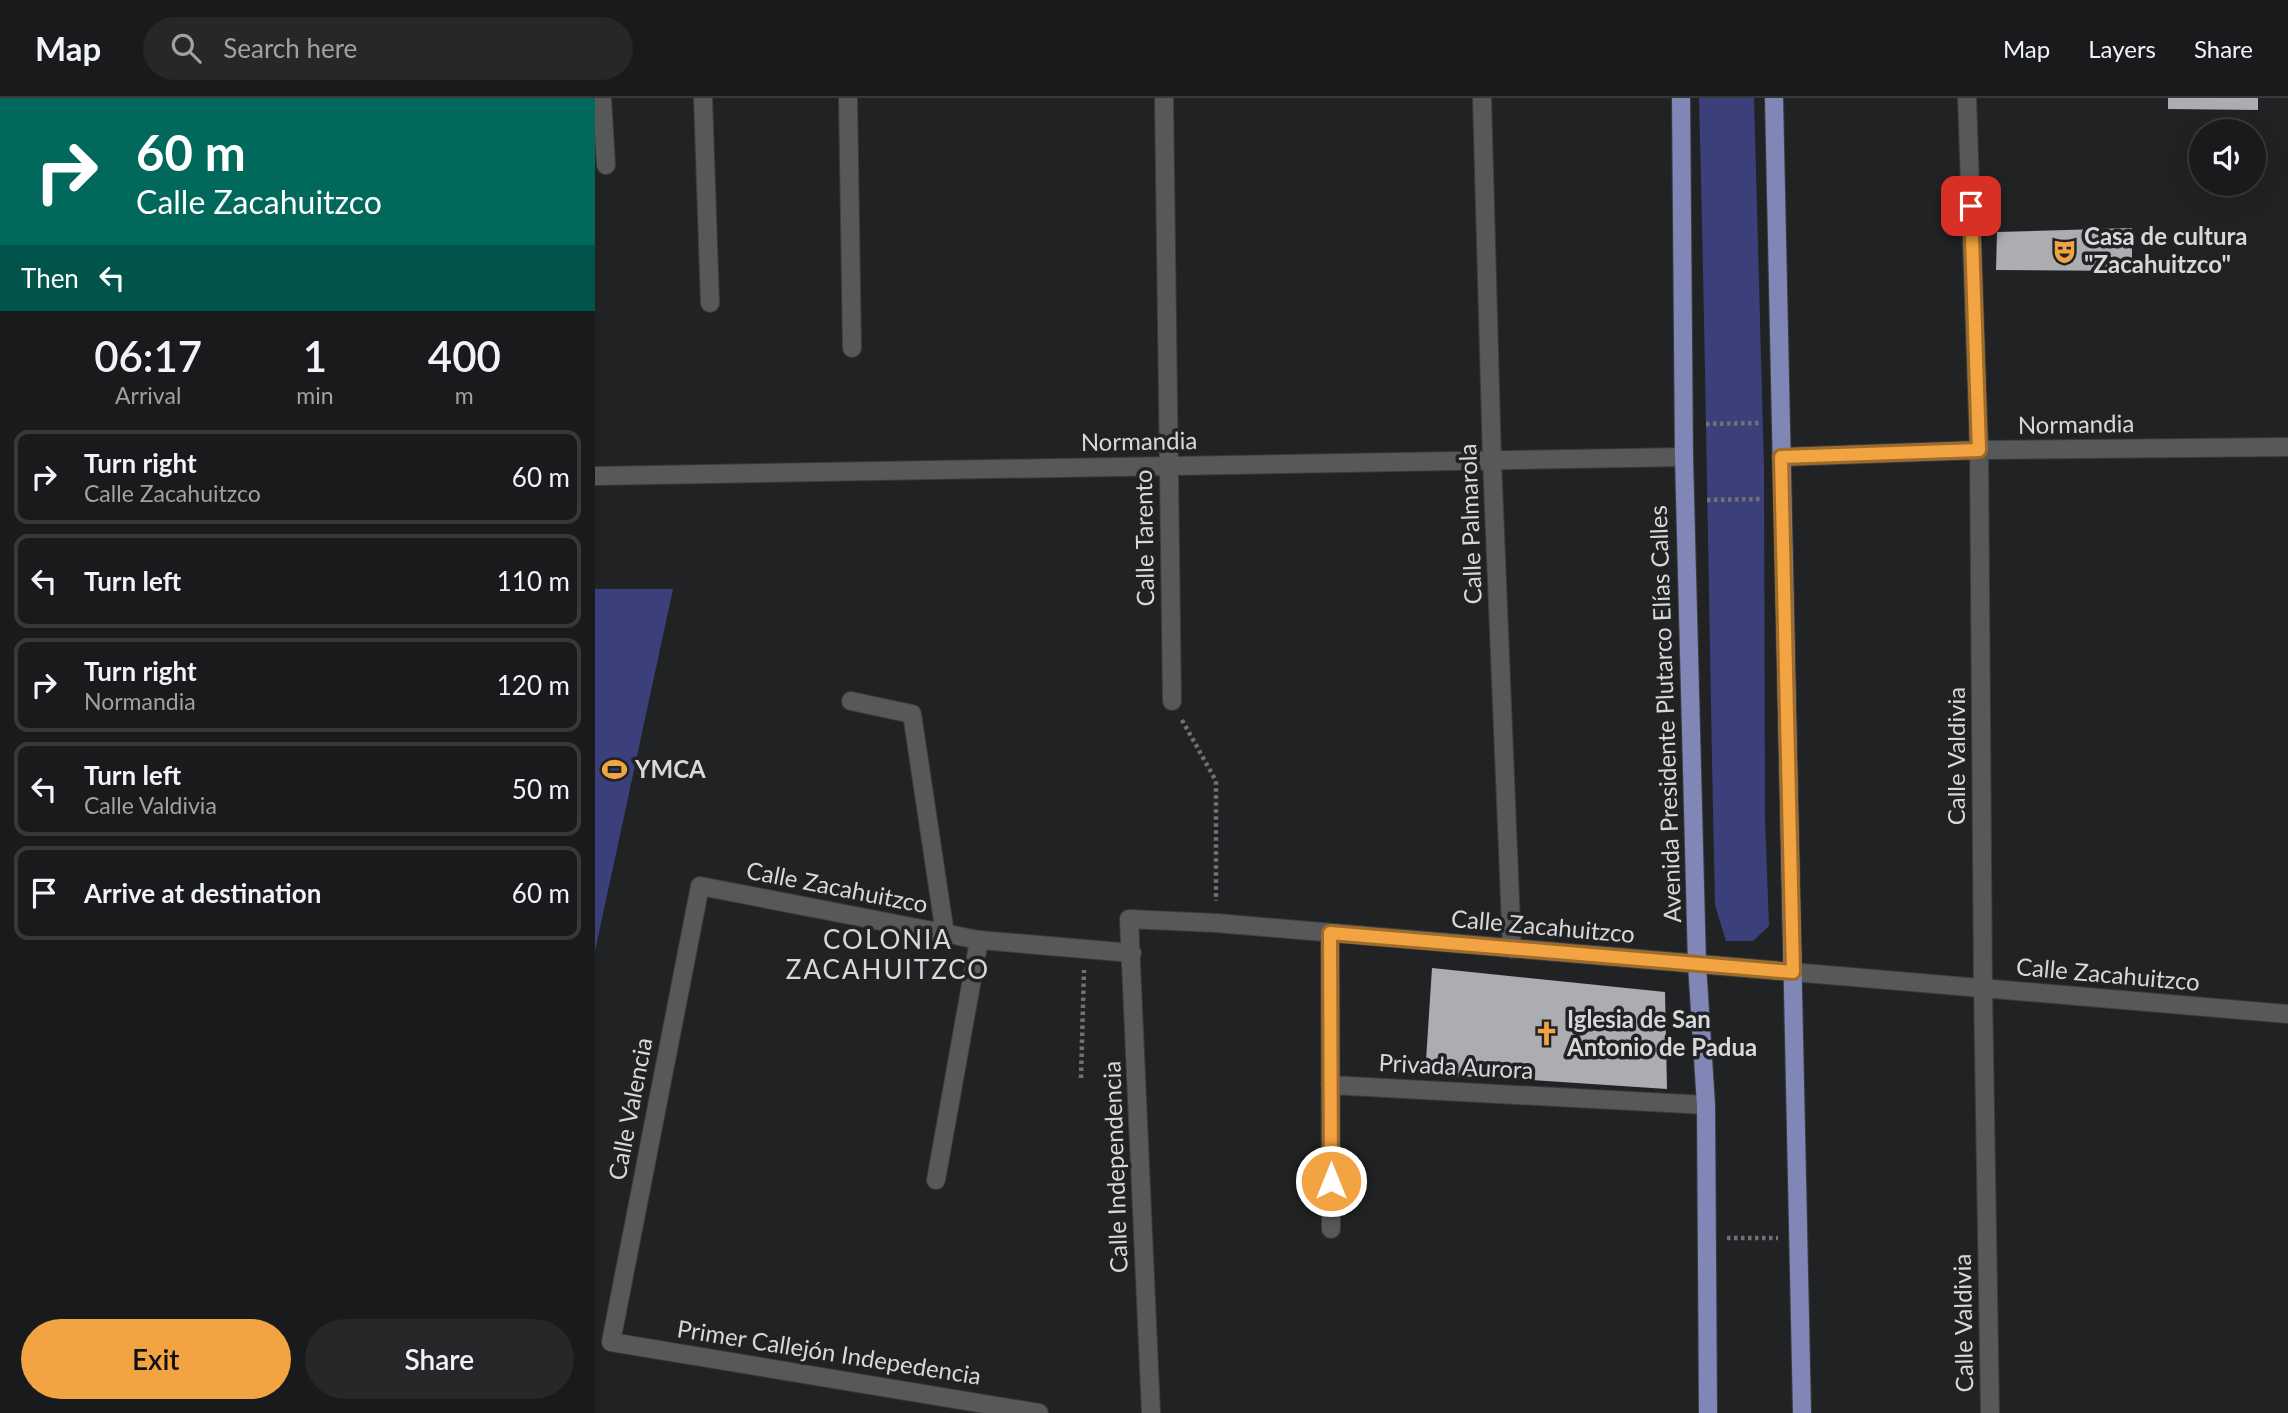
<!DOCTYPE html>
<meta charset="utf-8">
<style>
:root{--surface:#191a1b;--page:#262728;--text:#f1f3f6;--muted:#9fa1a3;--line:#37383a;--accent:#f3a442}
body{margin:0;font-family:Lato,sans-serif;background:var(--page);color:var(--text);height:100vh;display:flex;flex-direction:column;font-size:26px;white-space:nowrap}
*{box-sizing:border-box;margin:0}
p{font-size:23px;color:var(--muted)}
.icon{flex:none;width:38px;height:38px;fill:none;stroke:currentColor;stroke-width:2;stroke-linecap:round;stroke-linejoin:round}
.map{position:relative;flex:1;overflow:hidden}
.side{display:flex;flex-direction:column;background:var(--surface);width:595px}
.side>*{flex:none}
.top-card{background:#00695c;color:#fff;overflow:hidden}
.controls{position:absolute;left:1594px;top:21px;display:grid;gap:14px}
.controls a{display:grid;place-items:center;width:77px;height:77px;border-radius:50%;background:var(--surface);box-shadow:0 7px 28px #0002,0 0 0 2px var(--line);font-size:35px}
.pin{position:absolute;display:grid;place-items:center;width:60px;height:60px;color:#fff;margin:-30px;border-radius:14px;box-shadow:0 4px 10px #0006}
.me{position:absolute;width:77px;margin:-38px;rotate:0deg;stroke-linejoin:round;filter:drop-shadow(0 0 5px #0008)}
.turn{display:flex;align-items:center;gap:24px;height:147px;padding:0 21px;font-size:32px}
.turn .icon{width:91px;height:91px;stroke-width:2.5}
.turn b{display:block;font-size:49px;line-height:60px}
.then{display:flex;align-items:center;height:66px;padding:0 21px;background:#0003;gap:14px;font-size:26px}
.eta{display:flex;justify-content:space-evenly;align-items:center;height:119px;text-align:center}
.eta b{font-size:42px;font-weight:600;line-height:49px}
.button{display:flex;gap:14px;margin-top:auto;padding:14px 21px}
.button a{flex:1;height:80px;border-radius:42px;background:var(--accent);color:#111;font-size:28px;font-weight:600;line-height:80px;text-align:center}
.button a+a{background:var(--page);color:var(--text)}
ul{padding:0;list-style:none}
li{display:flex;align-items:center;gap:21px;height:94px;margin:0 14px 10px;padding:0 7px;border:4px solid var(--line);border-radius:14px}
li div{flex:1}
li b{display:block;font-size:26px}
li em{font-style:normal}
header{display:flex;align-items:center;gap:42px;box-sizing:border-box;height:98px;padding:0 35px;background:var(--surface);border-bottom:2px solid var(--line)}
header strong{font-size:33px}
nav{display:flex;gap:38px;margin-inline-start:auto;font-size:24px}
.search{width:490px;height:63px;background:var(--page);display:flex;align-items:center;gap:18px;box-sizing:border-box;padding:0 24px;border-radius:38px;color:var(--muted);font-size:26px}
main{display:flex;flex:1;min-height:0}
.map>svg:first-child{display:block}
</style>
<header>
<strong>Map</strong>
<div class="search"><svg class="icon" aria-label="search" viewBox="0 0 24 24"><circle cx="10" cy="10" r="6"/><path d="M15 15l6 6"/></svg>Search here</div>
<nav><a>Map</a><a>Layers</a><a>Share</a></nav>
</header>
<main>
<section class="side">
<div class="top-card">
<div class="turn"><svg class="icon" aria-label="right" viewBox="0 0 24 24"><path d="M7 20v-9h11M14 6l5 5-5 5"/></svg><div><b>60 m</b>Calle Zacahuitzco</div></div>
<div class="then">Then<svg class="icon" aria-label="left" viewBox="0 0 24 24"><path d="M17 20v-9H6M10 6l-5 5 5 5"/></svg></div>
</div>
<div class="eta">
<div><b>06:17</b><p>Arrival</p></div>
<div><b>1</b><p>min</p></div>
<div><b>400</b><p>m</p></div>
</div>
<ul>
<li><svg class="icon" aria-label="right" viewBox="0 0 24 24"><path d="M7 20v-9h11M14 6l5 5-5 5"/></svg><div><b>Turn right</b><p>Calle Zacahuitzco</p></div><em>60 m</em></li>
<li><svg class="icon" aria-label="left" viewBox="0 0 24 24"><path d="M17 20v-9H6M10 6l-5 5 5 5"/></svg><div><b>Turn left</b></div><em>110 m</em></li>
<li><svg class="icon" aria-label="right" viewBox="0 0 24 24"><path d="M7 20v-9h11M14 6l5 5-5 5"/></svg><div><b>Turn right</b><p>Normandia</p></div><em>120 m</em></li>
<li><svg class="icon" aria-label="left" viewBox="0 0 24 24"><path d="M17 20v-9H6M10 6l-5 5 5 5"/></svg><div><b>Turn left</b><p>Calle Valdivia</p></div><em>50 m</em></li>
<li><svg class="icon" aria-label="arrive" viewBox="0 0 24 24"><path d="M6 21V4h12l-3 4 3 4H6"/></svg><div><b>Arrive at destination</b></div><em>60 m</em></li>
</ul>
<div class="button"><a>Exit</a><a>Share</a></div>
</section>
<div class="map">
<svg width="1693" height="1315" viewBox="0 0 1693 1315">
<rect width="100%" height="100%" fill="#212224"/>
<path fill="#3c407a" d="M 1104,0 L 1159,0 L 1169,369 L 1170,722 L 1174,828 L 1158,843 L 1131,843 L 1120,807 C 1114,538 1111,269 1104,0 Z
M 0,491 L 78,491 L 0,853 Z"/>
<path fill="#acadb0" d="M 1573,0 L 1663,0 L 1663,12 L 1573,11 Z
M 1537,130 L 1537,173 L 1401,172 L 1402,134 Z
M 837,870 L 1070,894 L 1072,991 L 891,979 L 830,978 Z"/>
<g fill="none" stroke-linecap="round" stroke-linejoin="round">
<defs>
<path id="minor" d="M 7,0 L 11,67
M 108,0 L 115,205
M 253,0 L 257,250
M 569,0 L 577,603
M 887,0 L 897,362 L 917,851
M 1372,0 L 1384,352 L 1388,891 L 1395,1315
M 1186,359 L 1384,352 L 1693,349
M 0,378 L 1089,359
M 256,603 L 317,616 L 350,836
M 735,835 L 736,1131
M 735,987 L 1111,1007
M 341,1082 L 384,842
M 444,1315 L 16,1244 L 105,788 L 384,842 L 537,855
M 556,1315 L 534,821 L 621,825 L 1693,916"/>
<path id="major" d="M 1086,0 L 1089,359 L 1102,866 L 1111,1007 L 1113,1315
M 1179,0 L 1207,1315"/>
</defs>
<use href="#minor" stroke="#3c3c3e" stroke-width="20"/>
<use href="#major" stroke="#3c3c3e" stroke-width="20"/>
<path stroke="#717173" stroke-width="4.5" stroke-dasharray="3.5 3.5" stroke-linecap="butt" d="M 1111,326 L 1165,325
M 1112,402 L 1166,401
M 587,622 L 621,683 L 621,803
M 486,980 L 489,872
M 1132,1140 L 1183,1140"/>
<use href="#minor" stroke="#57585a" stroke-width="18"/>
<use href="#major" stroke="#8086b6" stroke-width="18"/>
</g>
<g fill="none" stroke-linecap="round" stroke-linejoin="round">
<defs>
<path id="route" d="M 736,1083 L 735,835 L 1198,874 L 1186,359 L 1384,352 L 1376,108"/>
</defs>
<use href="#route" stroke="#9e6b2b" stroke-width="18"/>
<use href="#route" stroke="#f3a442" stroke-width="12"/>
</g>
<defs>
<symbol id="theatre-bare" viewBox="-9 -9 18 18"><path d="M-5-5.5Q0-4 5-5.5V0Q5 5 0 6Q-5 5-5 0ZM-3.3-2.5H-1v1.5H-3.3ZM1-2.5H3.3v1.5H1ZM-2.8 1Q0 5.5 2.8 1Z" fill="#f3a442" stroke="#212224" stroke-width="2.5" paint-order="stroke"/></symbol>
<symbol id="stadium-bare" viewBox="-9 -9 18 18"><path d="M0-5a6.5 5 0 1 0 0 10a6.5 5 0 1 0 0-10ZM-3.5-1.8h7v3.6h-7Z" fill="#f3a442" stroke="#212224" stroke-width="2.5" paint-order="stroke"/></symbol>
<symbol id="church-bare" viewBox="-9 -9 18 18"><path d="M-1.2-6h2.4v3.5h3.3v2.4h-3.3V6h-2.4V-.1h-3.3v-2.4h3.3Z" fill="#f3a442" stroke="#212224" stroke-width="2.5" paint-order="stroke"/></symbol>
</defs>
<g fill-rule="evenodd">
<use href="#theatre-bare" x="1452" y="136" width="35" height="35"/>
<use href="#stadium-bare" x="2" y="654" width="35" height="35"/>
<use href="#church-bare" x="934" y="918" width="35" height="35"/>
</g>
<g text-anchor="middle" stroke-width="7" stroke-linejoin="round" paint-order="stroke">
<g font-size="24" font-weight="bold" fill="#d8d8da" stroke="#212224" text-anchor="start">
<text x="1489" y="147">Casa de cultura<tspan x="1489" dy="28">"Zacahuitzco"</tspan></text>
<text x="40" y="680">YMCA</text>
<text x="972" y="930">Iglesia de San<tspan x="972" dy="28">Antonio de Padua</tspan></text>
</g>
<g font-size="24" fill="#d8d8da" stroke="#212224">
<text transform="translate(1481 327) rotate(-1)" y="8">Normandia</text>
<text transform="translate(544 344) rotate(-1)" y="8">Normandia</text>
<text transform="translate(876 426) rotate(-92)" y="8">Calle Palmarola</text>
<text transform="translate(550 440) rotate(-91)" y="8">Calle Tarento</text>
<text transform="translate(1071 616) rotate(-92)" y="8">Avenida Presidente Plutarco Elías Calles</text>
<text transform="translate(1362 658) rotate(-90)" y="8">Calle Valdivia</text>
<text transform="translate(242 790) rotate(11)" y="8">Calle Zacahuitzco</text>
<text transform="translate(948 829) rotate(5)" y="8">Calle Zacahuitzco</text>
<text transform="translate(1513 877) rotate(5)" y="8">Calle Zacahuitzco</text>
<text transform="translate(861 969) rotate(3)" y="8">Privada Aurora</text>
<text transform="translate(36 1011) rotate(-79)" y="8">Calle Valencia</text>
<text transform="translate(521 1069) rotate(-92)" y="8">Calle Independencia</text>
<text transform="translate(1369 1225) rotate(-91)" y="8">Calle Valdivia</text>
<text transform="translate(234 1255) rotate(9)" y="8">Primer Callejón Indepedencia</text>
</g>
<g font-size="26" letter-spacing="2" fill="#d8d8da" stroke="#212224">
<text x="293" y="851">COLONIA<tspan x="293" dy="30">ZACAHUITZCO</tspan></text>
</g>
</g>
</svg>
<div class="controls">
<a><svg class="icon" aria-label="sound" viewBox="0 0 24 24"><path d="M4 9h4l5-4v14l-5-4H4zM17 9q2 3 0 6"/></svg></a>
</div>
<div class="pin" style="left:1376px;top:108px;background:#d93025"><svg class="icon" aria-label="arrive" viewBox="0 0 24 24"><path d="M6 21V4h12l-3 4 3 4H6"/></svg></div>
<svg class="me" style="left:736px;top:1083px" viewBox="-20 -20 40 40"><circle r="17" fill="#f3a442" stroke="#fff" stroke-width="3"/><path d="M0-11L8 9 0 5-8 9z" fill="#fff"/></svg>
</div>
</main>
